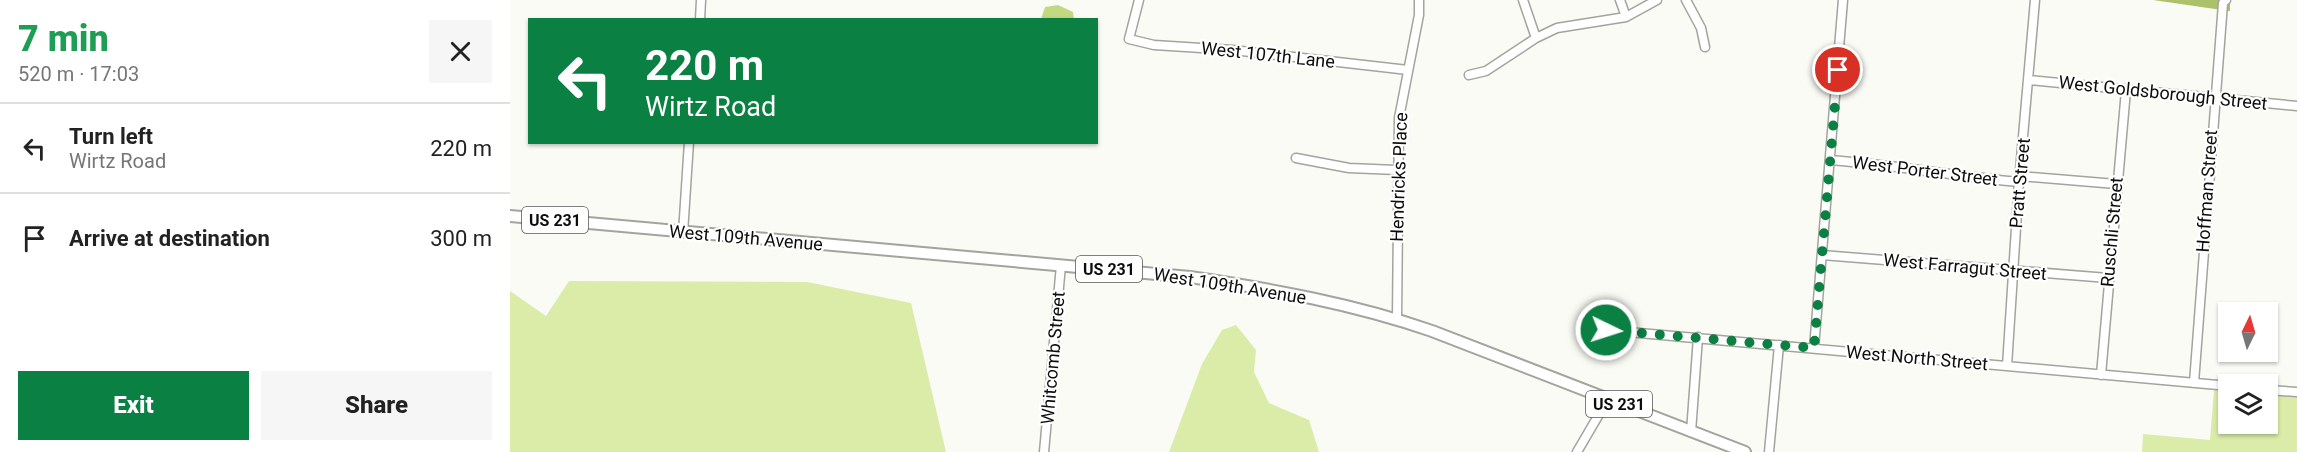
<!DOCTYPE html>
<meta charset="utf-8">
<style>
:root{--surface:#fff;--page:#f6f6f6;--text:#222;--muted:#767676;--line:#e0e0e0;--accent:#0b8043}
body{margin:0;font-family:Roboto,sans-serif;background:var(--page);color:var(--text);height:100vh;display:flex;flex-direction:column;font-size:22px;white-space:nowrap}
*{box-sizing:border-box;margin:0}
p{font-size:20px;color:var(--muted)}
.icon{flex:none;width:33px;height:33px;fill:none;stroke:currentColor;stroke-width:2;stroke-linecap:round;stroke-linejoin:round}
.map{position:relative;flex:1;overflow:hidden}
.sheet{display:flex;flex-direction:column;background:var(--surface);width:510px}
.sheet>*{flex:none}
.banner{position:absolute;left:18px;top:18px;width:570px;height:126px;border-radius:0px;box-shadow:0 2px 4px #0004;background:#0b8043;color:#fff;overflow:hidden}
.needle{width:39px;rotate:5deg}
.controls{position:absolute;left:1708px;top:302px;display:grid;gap:12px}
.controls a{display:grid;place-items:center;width:60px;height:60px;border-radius:0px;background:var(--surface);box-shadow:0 2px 4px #0004;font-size:30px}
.pin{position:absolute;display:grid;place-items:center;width:51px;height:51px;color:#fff;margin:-26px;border:3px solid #fff;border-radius:50%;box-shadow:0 2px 6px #0007}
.me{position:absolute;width:66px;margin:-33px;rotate:94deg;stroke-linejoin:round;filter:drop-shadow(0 0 4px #0008)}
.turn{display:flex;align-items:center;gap:21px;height:126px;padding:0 18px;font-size:27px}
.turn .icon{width:78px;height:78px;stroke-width:2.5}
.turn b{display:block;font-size:42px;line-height:51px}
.round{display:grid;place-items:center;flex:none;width:63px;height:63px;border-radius:0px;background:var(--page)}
.overview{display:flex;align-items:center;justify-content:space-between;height:102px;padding:0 18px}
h1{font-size:36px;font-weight:800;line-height:45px;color:#1e9e55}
.primary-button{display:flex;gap:12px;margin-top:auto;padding:12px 18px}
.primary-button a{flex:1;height:69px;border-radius:0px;background:var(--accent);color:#fff;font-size:24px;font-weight:800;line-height:69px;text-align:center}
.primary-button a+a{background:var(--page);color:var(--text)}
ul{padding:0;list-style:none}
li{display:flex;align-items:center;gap:18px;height:90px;padding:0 18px;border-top:2px solid var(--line)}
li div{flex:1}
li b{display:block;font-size:22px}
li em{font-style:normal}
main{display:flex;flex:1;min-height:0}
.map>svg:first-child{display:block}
</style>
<main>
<section class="sheet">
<div class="overview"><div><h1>7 min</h1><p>520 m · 17:03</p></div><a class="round"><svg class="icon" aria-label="close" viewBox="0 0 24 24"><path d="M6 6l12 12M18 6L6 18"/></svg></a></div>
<ul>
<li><svg class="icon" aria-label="left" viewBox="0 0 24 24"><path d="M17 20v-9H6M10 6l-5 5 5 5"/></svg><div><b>Turn left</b><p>Wirtz Road</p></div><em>220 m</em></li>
<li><svg class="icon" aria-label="arrive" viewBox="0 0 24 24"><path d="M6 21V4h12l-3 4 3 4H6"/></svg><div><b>Arrive at destination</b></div><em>300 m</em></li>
</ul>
<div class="primary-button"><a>Exit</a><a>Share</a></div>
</section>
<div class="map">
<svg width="1787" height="452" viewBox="0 0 1787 452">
<rect width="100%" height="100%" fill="#fafbf5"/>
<path fill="#dbeca9" d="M 59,281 L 297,282 L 401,303 L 436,452 L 0,452 L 0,291 L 36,316 Z
M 726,325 L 746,350 L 744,372 L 759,403 L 799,420 L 809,452 L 659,452 L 692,364 L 712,330 Z
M 1704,390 L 1719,391 L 1719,423 L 1758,423 L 1758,394 L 1787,397 L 1787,452 L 1632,452 L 1633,434 L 1700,440 Z"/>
<path fill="#adc16a" d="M 1643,0 L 1720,0 L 1720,11 L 1719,11 Z"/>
<path fill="#c3d880" d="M 548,5 L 563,12 L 564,19 L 531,19 L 535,7 Z"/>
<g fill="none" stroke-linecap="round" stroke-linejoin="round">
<defs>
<path id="minor" d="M 629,0 L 619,39 L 644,45 L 723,50 L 898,70
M 1013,0 L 1026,38
M 1110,0 L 1116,17
M 1176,0 L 1191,28 L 1195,47
M 190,20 L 191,0
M 959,75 L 976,71 L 1026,38 L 1047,28 L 1116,17 L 1147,0
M 1519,80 L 1787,106
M 786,158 L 839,168 L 887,170
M 1320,160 C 1384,165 1445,176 1509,182
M 1510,176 L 1606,184
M 173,233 L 179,142
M 1312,255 L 1598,278
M 887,319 L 889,118 L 909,15 L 909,0
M 1096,330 L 1719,386
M 1304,348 L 1333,0
M 1497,366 L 1509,182 L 1525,0
M 1591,375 L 1616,90
M 1684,383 L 1713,3 L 1716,0
M 1758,390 L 1787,392
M 1181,432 L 1188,337
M 534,452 L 551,265
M 1067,452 L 1098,399
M 1259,452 L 1269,345"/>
<path id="major" d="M 0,216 L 680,277 C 762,289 844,304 922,331 L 1235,452"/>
</defs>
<use href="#minor" stroke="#a2a49e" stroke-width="11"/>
<use href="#major" stroke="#a2a49e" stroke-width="14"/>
<use href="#minor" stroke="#fff" stroke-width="8"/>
<use href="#major" stroke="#fff" stroke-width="10"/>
</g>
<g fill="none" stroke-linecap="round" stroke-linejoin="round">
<path stroke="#0b8043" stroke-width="10" stroke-dasharray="0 18" d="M 1096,330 L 1304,348 L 1328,70"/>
</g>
<g text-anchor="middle" stroke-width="4.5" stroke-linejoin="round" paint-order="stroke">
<g fill="#fff" stroke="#565655" stroke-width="1.5">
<rect x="12" y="207" width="66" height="26" rx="4.5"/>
<rect x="566" y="256" width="66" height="26" rx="4.5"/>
<rect x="1076" y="391" width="66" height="26" rx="4.5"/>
</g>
<g font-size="16" font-weight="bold" fill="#0d0e0c">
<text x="45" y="226">US 231</text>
<text x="599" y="275">US 231</text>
<text x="1109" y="410">US 231</text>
</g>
<g font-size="18" fill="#0d0e0c" stroke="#fff">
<text transform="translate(758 55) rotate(6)" y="6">West 107th Lane</text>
<text transform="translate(1653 93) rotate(6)" y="6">West Goldsborough Street</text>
<text transform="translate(1415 171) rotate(7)" y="6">West Porter Street</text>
<text transform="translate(889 177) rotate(-88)" y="6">Hendricks Place</text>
<text transform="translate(1510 183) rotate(-85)" y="6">Pratt Street</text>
<text transform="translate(1697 191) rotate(-86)" y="6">Hoffman Street</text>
<text transform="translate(1602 232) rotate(-85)" y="6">Ruschli Street</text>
<text transform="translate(236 238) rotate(5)" y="6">West 109th Avenue</text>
<text transform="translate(1455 267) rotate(5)" y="6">West Farragut Street</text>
<text transform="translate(720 286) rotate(9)" y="6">West 109th Avenue</text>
<text transform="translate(543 358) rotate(-85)" y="6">Whitcomb Street</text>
<text transform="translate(1407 358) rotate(5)" y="6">West North Street</text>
</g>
</g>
</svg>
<div class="controls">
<a><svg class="needle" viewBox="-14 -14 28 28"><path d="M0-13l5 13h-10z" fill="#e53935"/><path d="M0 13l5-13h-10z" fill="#767676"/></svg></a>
<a><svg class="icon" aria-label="layers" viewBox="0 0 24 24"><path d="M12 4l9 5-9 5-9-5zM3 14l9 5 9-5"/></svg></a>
</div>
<div class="pin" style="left:1328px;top:70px;background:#d93025"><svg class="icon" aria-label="arrive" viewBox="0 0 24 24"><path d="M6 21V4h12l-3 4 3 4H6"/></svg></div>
<svg class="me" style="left:1096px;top:330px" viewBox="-20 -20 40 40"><circle r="17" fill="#0b8043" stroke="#fff" stroke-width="3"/><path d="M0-11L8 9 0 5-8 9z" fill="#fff"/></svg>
<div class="banner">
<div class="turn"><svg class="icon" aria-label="left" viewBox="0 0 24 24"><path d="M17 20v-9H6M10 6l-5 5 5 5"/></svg><div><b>220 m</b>Wirtz Road</div></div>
</div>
</div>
</main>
